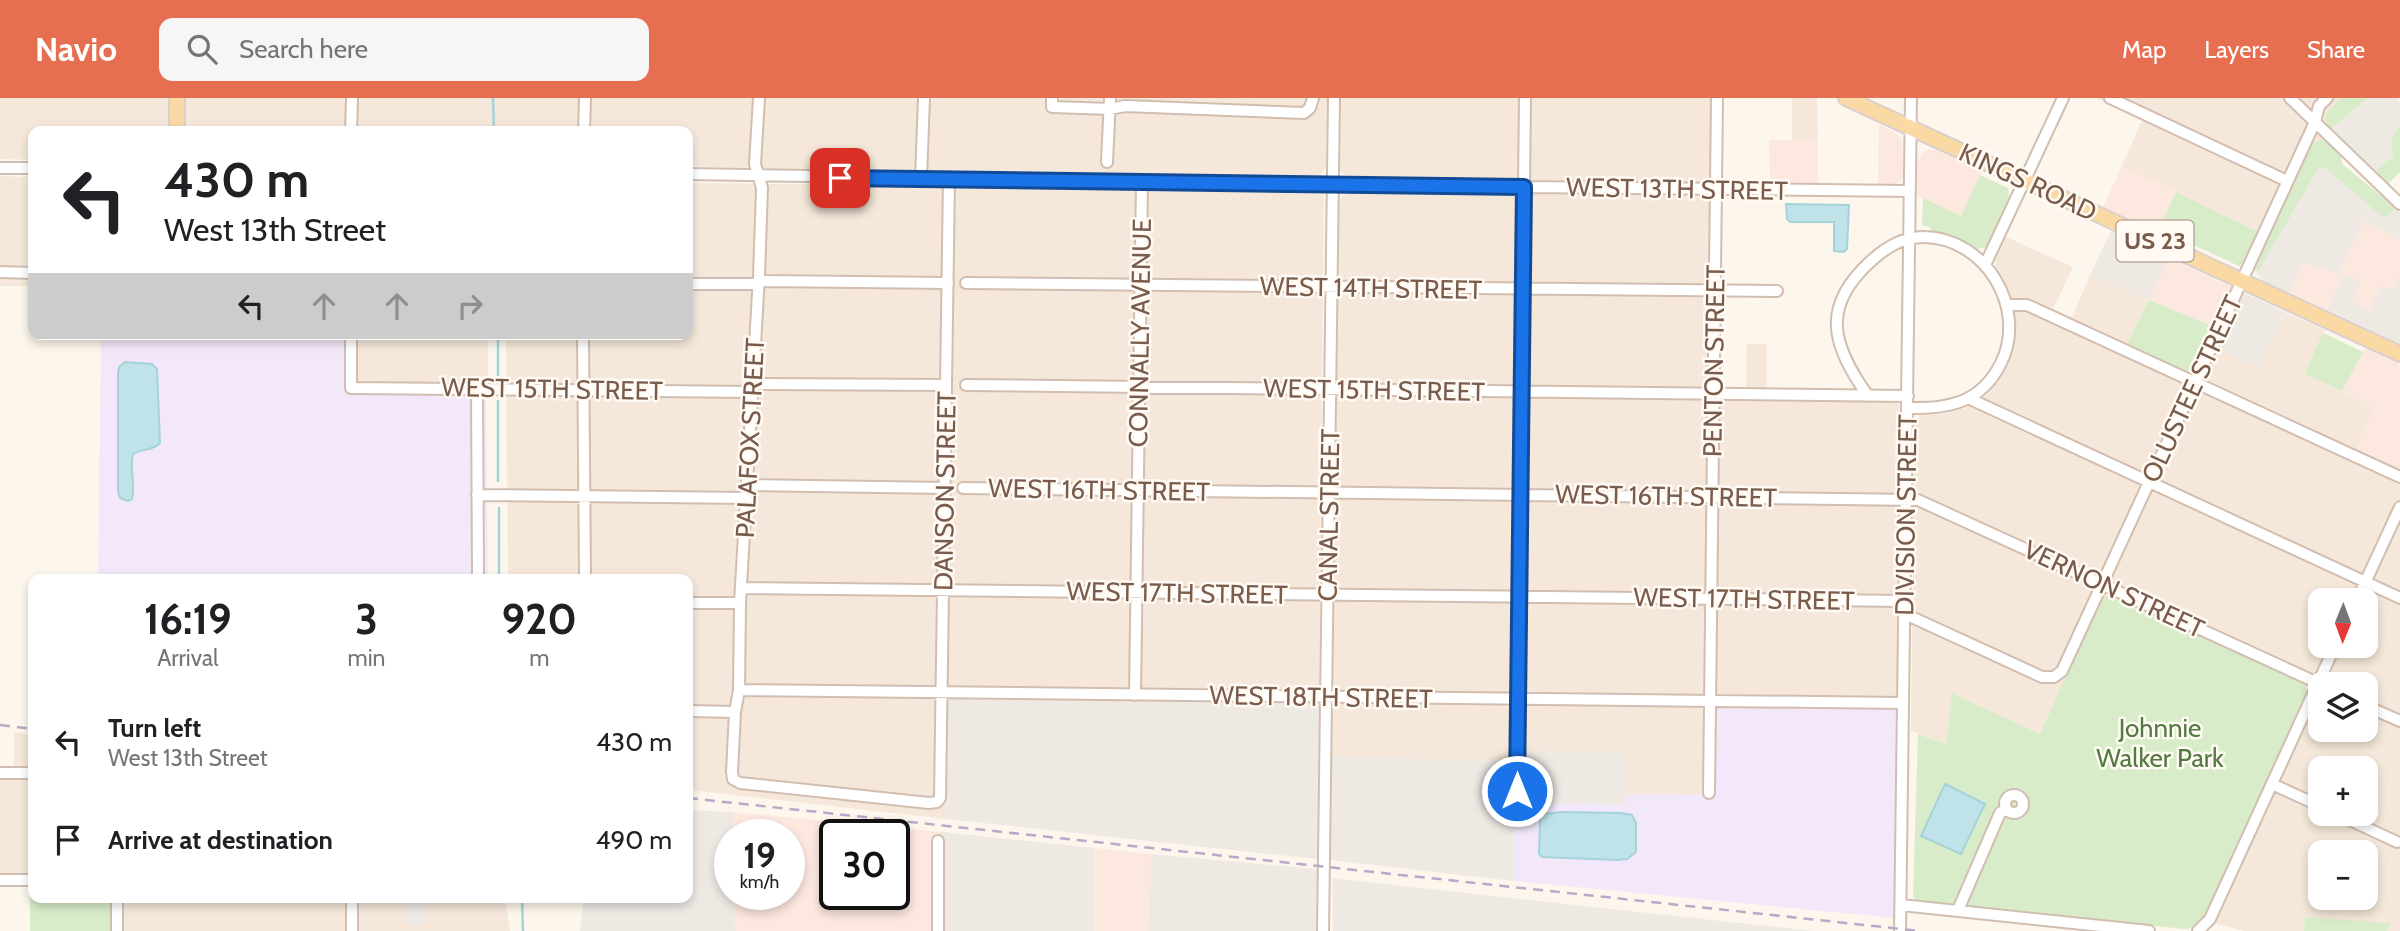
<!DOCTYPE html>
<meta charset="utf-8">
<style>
:root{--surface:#fff;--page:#f6f6f6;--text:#202124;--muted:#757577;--accent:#e76f51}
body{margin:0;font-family:Cabin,sans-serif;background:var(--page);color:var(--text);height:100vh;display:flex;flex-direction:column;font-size:26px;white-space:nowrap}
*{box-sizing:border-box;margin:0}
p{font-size:23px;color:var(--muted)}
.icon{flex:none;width:38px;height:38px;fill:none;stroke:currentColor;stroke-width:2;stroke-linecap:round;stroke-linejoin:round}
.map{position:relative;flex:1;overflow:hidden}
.details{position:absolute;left:28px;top:476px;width:665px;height:329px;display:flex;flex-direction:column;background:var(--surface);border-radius:14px;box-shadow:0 4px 10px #0003}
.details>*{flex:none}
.banner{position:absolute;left:28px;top:28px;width:665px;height:214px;border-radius:14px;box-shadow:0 4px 10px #0003;background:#fff;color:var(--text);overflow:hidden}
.needle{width:46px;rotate:181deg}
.controls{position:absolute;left:2308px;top:490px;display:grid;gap:14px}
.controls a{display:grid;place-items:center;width:70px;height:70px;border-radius:14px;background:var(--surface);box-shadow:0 4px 10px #0003;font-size:35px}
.speed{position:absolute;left:714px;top:721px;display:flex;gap:14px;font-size:35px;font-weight:700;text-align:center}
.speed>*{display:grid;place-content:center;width:91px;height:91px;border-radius:50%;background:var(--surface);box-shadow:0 4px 10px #0003;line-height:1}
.speed small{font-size:18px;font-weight:400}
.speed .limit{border:4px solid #111;border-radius:10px;background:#fff;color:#111}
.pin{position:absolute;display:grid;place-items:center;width:60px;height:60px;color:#fff;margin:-30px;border-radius:14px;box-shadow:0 4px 10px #0006}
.me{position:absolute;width:77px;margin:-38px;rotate:0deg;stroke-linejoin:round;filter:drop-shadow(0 0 5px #0008)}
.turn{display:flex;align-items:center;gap:24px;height:147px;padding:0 21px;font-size:32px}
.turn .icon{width:91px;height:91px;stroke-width:2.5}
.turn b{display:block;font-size:49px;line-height:60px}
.lanes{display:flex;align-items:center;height:66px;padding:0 21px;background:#0003;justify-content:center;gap:35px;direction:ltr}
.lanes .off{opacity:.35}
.eta{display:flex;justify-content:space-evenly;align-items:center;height:119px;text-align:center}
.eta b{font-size:42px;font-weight:700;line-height:49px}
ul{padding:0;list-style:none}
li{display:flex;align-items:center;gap:21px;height:98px;padding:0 21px}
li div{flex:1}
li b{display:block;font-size:26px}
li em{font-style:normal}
header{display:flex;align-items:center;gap:42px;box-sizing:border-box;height:98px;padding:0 35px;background:var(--accent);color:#fff}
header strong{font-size:33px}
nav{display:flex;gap:38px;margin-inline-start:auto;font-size:24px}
.search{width:490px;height:63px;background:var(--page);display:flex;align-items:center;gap:18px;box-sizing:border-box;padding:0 24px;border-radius:14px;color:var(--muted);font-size:26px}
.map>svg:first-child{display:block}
</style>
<header>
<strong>Navio</strong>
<div class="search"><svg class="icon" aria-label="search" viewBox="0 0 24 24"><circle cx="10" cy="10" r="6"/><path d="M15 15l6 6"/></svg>Search here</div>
<nav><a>Map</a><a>Layers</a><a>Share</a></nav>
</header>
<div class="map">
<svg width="2400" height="833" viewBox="0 0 2400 833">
<rect width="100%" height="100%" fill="#fdf6ec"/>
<path fill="#f5e8da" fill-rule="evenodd" d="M 0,0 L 171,0 L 171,33 L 33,33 L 33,62 L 0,61 Z
M 183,0 L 1327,0 L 1326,69 L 1319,78 L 1313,80 L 847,74 L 688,68 L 688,33 L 182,33 Z
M 1341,0 L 1711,0 L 1711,76 L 1703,85 L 1349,81 L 1340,73 Z
M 1792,0 L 1817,0 L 1818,42 L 1792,42 Z
M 2096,0 L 2341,0 L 2326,15 L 2326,24 L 2331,31 L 2325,42 L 2319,42 L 2312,46 L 2256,167 L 2257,175 L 2239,168 L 2243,165 L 2258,134 L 2122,68 L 2142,22 Z
M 0,78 L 33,79 L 33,188 L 0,188 Z
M 688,85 L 1306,92 L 1317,93 L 1324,97 L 1319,604 L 948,599 L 946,721 L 688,692 L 688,481 L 508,481 L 506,236 L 688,236 Z
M 1348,94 L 1721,98 L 1719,288 L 1723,291 L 1746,291 L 1747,246 L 1767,246 L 1767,292 L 1893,301 L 1899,305 L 1897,600 L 1706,596 L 1702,697 L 1626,696 L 1626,655 L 1522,663 L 1332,659 L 1339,105 L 1341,99 Z
M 2006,139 L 2073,169 L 2053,211 L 2072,220 L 2090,177 L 2149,202 L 2127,246 L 2195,270 L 2206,245 L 2258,269 L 2287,215 L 2325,232 L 2304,276 L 2375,308 L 2357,350 L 2400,370 L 2400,833 L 2387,833 L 2390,826 L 2305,820 L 2304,833 L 2245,833 L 2202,822 L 2306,599 L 2097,508 L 2040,636 L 1952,595 L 1946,646 L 1911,633 L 1914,326 L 1920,317 L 1946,316 L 1965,310 L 1988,296 L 2004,273 L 2014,248 L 2016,231 L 2007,189 L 1996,170 L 1995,163 ZM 2320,502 L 2366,502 L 2366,548 L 2320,548 ZM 2320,586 L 2366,586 L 2366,632 L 2320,632 ZM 2320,670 L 2366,670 L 2366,716 L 2320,716 ZM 2320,754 L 2366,754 L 2366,800 L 2320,800 Z
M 345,236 L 488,236 L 488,277 L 486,294 L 345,295 Z
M 14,634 L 33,637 L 33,788 L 0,788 L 0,671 L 14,670 Z
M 113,800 L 505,800 L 510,833 L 113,833 Z"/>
<path fill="#fde8e0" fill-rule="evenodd" d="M 1879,26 L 1897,36 L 1902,42 L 1904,78 L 1894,87 L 1878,87 Z
M 1769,42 L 1818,42 L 1818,86 L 1770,86 Z
M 1926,52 L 1935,52 L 1982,73 L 1962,118 L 1916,97 L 1917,63 Z
M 2122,68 L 2176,94 L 2158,134 L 2103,109 Z
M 2365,122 L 2400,143 L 2400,178 L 2392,193 L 2381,189 L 2369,213 L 2352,204 L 2342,176 L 2327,212 L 2290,195 L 2302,164 L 2338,176 Z
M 2169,160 L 2233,190 L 2214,229 L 2149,202 Z
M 2365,250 L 2400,267 L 2400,370 L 2357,350 L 2375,308 L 2342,293 Z
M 733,714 L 942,734 L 941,833 L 735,833 L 734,796 L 789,796 L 789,737 L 733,737 ZM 835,737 L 894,737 L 894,796 L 835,796 Z
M 1094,750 L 1151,756 L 1149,833 L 1094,833 Z"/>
<path fill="#efe9e4" d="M 2368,0 L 2397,0 L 2400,4 L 2400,26 L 2391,40 L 2393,58 L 2376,73 L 2331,31 Z
M 2324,69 L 2384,119 L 2396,110 L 2400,114 L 2400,143 L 2365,122 L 2338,176 L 2302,164 L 2290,195 L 2262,183 L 2257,175 L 2319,70 Z
M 2111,133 L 2169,160 L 2149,202 L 2090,177 Z
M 2342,176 L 2361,183 L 2352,204 L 2369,212 L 2381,188 L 2392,192 L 2400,178 L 2400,246 L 2327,212 Z
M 2233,190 L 2287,215 L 2258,269 L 2206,245 Z
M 948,599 L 1319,604 L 1317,761 L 946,721 Z
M 1522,652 L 1626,655 L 1626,707 L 1513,704 L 1513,783 L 1331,762 L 1332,659 L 1522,663 Z
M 688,712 L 733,714 L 733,737 L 730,737 L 730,796 L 734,796 L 735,833 L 580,833 L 584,800 L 688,800 Z
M 942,734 L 1094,750 L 1094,833 L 941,833 Z
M 1151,756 L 1317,771 L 1316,833 L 1149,833 Z
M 1332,780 L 1812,833 L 1333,833 Z
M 406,800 L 426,800 L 426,827 L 406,827 Z"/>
<path fill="#f3e8fa" d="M 101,236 L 345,236 L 346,295 L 486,294 L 488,481 L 98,481 Z
M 1706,596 L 1897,600 L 1895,820 L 1513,783 L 1513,704 L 1625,707 L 1626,696 L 1702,697 Z"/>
<path fill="#d8ecc9" d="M 2341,0 L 2368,0 L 2331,31 L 2326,24 L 2326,15 Z
M 2400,26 L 2400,74 L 2388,86 L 2376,73 L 2393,58 L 2391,40 Z
M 2319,42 L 2325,42 L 2341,58 L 2342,66 L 2396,110 L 2384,120 L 2324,69 L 2319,70 L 2257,175 L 2256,167 L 2312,46 Z
M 1980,77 L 2008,90 L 2010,103 L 1988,149 L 1975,151 L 1952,140 L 1930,133 L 1931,130 L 1922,127 L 1923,100 L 1961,118 Z
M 2176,94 L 2258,134 L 2243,165 L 2239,168 L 2159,131 Z
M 2149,202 L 2214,229 L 2195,270 L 2185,273 L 2127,246 Z
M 2323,235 L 2363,254 L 2342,293 L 2304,276 Z
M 2114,497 L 2299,582 L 2307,591 L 2306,599 L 2202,822 L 2192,830 L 2184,831 L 1916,802 L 1913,798 L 1918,636 L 1946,646 L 1952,595 L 2040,636 L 2097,508 L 2107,498 Z
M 30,788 L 33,788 L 33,800 L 113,800 L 113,833 L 30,833 Z
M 2305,819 L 2391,825 L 2387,833 L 2304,833 Z"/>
<path fill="#bfe3e8" stroke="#a5d3da" stroke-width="2" d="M 1786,106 L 1849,107 L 1847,151 L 1844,154 L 1834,153 L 1834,124 L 1790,124 L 1787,121 Z
M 125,264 L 152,266 L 157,271 L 160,345 C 154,352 142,351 133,356 C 129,371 136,386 132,401 L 128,403 L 120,400 L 118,393 L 118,275 L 119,269 Z
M 1945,686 L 1985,706 L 1961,756 L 1921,738 Z
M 1563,714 L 1621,715 L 1632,717 L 1636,725 L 1636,754 L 1627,761 L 1617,762 L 1542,759 L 1539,756 L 1540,721 L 1543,716 Z"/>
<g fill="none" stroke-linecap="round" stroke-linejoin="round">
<path stroke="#a5d3da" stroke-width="2.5" d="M 493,0 L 494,33
M 498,236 L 498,277
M 498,383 L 498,303
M 499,410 L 499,481
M 522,800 L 523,833"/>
<defs>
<path id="minor" d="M 759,0 L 755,66 L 762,90 L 759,178 L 740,505 L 739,592 L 735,614 L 732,674 L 733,681 L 740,685 L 929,705 L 937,704 L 940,700 L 949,81
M 1052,0 L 1052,9 L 1110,11 L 1125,8 L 1304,15 L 1310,10 L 1313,0
M 2110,0 L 2287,83
M 2290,0 L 2400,106
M 351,33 L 352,0
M 584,33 L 585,0
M 1107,64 L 1110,0
M 0,70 L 33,70
M 688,76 L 1343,87 L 1910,93
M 921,81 L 924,0
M 1985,167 L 2063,0
M 0,174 L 33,175
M 966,185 L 1777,193
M 688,186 L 753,186 L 765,183 L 948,185
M 2007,207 L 2027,207 L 2400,379
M 351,236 L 351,290 L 753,294
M 583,236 L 585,481
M 753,286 L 946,287
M 966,287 L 1908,298
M 477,290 L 478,481
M 1868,298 C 1832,247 1820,209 1871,163 C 1885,150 1903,139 1923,139 C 1985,139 2028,210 2001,265 C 1981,305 1949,311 1908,310
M 1970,301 L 2400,500
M 749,387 L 945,390
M 963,390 L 1918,402 L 2320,586
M 477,397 L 746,400
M 742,490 L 1905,503
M 2357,502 L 2400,409
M 688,505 L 740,505
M 1905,516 L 2042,579 L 2054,579 L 2062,573 L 2315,24 L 2319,8 L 2327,0
M 739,592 L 1903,605
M 1135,597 L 1142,83
M 2366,608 L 2400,623
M 688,613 L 735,614
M 0,675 L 33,675
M 2272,686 L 2320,708
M 1517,693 L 1525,0
M 1709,695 L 1717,0
M2005 706a9 9 0 1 1 18 0a9 9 0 1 1-18 0Z
M 2337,716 L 2397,744
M 938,743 L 938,833
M 0,782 L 33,782
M 352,800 L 352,833
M 1901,807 L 2149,833
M 1958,812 L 2000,715 L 2006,711
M 117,833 L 117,800
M 1323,833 L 1334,0
M 1900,833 L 1911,0
M 2198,833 L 2210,821 L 2335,548"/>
<path id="major" d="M 1846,0 L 2400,256
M 177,33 L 177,0"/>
</defs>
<use href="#minor" stroke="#d1beb0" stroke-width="14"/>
<use href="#major" stroke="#dad1cd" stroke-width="18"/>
<use href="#minor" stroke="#fff" stroke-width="10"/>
<use href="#major" stroke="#fbd9a5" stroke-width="14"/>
<path stroke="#b9a8c9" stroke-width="2.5" stroke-dasharray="10 7" stroke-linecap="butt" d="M 0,627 L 33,631
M 688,700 L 1920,833"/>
</g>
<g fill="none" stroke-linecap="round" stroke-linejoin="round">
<defs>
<path id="route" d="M 840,80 L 1524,89 L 1517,693"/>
</defs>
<use href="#route" stroke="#114b97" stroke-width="18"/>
<use href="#route" stroke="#1a73e8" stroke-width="12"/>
</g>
<g text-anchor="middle" stroke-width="5" stroke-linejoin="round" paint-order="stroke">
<rect fill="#fffaf3" stroke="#a28b7f" stroke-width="2" x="2116.5" y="122.5" width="77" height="41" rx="5"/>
<g font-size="24" font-weight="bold" fill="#7a5c4d">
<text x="2155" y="151">US 23</text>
</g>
<g font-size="26" fill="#7a5c4d" stroke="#fffaf3">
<text transform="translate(2028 84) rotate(25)" y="9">KINGS ROAD</text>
<text transform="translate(1677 91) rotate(1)" y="9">WEST 13TH STREET</text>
<text transform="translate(1371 190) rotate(1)" y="9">WEST 14TH STREET</text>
<text transform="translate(1140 235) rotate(-89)" y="9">CONNALLY AVENUE</text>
<text transform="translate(1714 263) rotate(-89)" y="9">PENTON STREET</text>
<text transform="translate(552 291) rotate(1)" y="9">WEST 15TH STREET</text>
<text transform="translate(2192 291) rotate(-65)" y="9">OLUSTEE STREET</text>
<text transform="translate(1374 292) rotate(1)" y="9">WEST 15TH STREET</text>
<text transform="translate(750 340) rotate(-87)" y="9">PALAFOX STREET</text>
<text transform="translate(1099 392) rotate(1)" y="9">WEST 16TH STREET</text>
<text transform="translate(945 393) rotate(-89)" y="9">DANSON STREET</text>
<text transform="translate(1666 398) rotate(1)" y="9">WEST 16TH STREET</text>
<text transform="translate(1329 417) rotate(-89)" y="9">CANAL STREET</text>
<text transform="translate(1906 417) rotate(-89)" y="9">DIVISION STREET</text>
<text transform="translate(2114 491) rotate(25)" y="9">VERNON STREET</text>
<text transform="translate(1177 495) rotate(1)" y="9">WEST 17TH STREET</text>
<text transform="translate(1744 501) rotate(1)" y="9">WEST 17TH STREET</text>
<text transform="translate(1321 599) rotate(1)" y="9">WEST 18TH STREET</text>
</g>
<g font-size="26" fill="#537a41" stroke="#fffaf3">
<text x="2160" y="639">Johnnie<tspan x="2160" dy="30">Walker Park</tspan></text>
</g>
</g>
</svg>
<div class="controls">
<a><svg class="needle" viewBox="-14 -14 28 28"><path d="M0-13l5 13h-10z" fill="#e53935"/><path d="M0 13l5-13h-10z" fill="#757577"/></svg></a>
<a><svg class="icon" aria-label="layers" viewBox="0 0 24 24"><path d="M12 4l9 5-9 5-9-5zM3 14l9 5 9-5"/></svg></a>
<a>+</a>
<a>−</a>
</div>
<div class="speed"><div>19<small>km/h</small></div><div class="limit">30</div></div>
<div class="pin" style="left:840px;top:80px;background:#d93025"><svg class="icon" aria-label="arrive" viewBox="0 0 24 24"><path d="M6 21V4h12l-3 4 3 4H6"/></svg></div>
<svg class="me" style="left:1517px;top:693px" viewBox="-20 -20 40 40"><circle r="17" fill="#1a73e8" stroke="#fff" stroke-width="3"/><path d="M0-11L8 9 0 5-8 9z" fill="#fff"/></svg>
<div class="banner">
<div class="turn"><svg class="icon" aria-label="left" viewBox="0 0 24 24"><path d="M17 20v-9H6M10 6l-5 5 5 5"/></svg><div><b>430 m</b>West 13th Street</div></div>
<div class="lanes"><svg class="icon" aria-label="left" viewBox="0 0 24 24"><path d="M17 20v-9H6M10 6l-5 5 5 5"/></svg><svg class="icon off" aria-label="ahead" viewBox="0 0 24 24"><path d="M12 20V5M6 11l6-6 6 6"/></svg><svg class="icon off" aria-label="ahead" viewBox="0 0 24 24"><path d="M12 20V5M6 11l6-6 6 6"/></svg><svg class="icon off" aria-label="right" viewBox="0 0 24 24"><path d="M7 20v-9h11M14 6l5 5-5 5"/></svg></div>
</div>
<section class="details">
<div class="eta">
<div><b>16:19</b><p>Arrival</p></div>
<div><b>3</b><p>min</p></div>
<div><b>920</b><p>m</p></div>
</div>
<ul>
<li><svg class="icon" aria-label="left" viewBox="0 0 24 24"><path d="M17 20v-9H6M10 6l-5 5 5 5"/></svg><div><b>Turn left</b><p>West 13th Street</p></div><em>430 m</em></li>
<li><svg class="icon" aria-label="arrive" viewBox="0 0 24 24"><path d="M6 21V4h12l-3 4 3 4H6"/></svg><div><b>Arrive at destination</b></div><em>490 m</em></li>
</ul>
</section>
</div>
